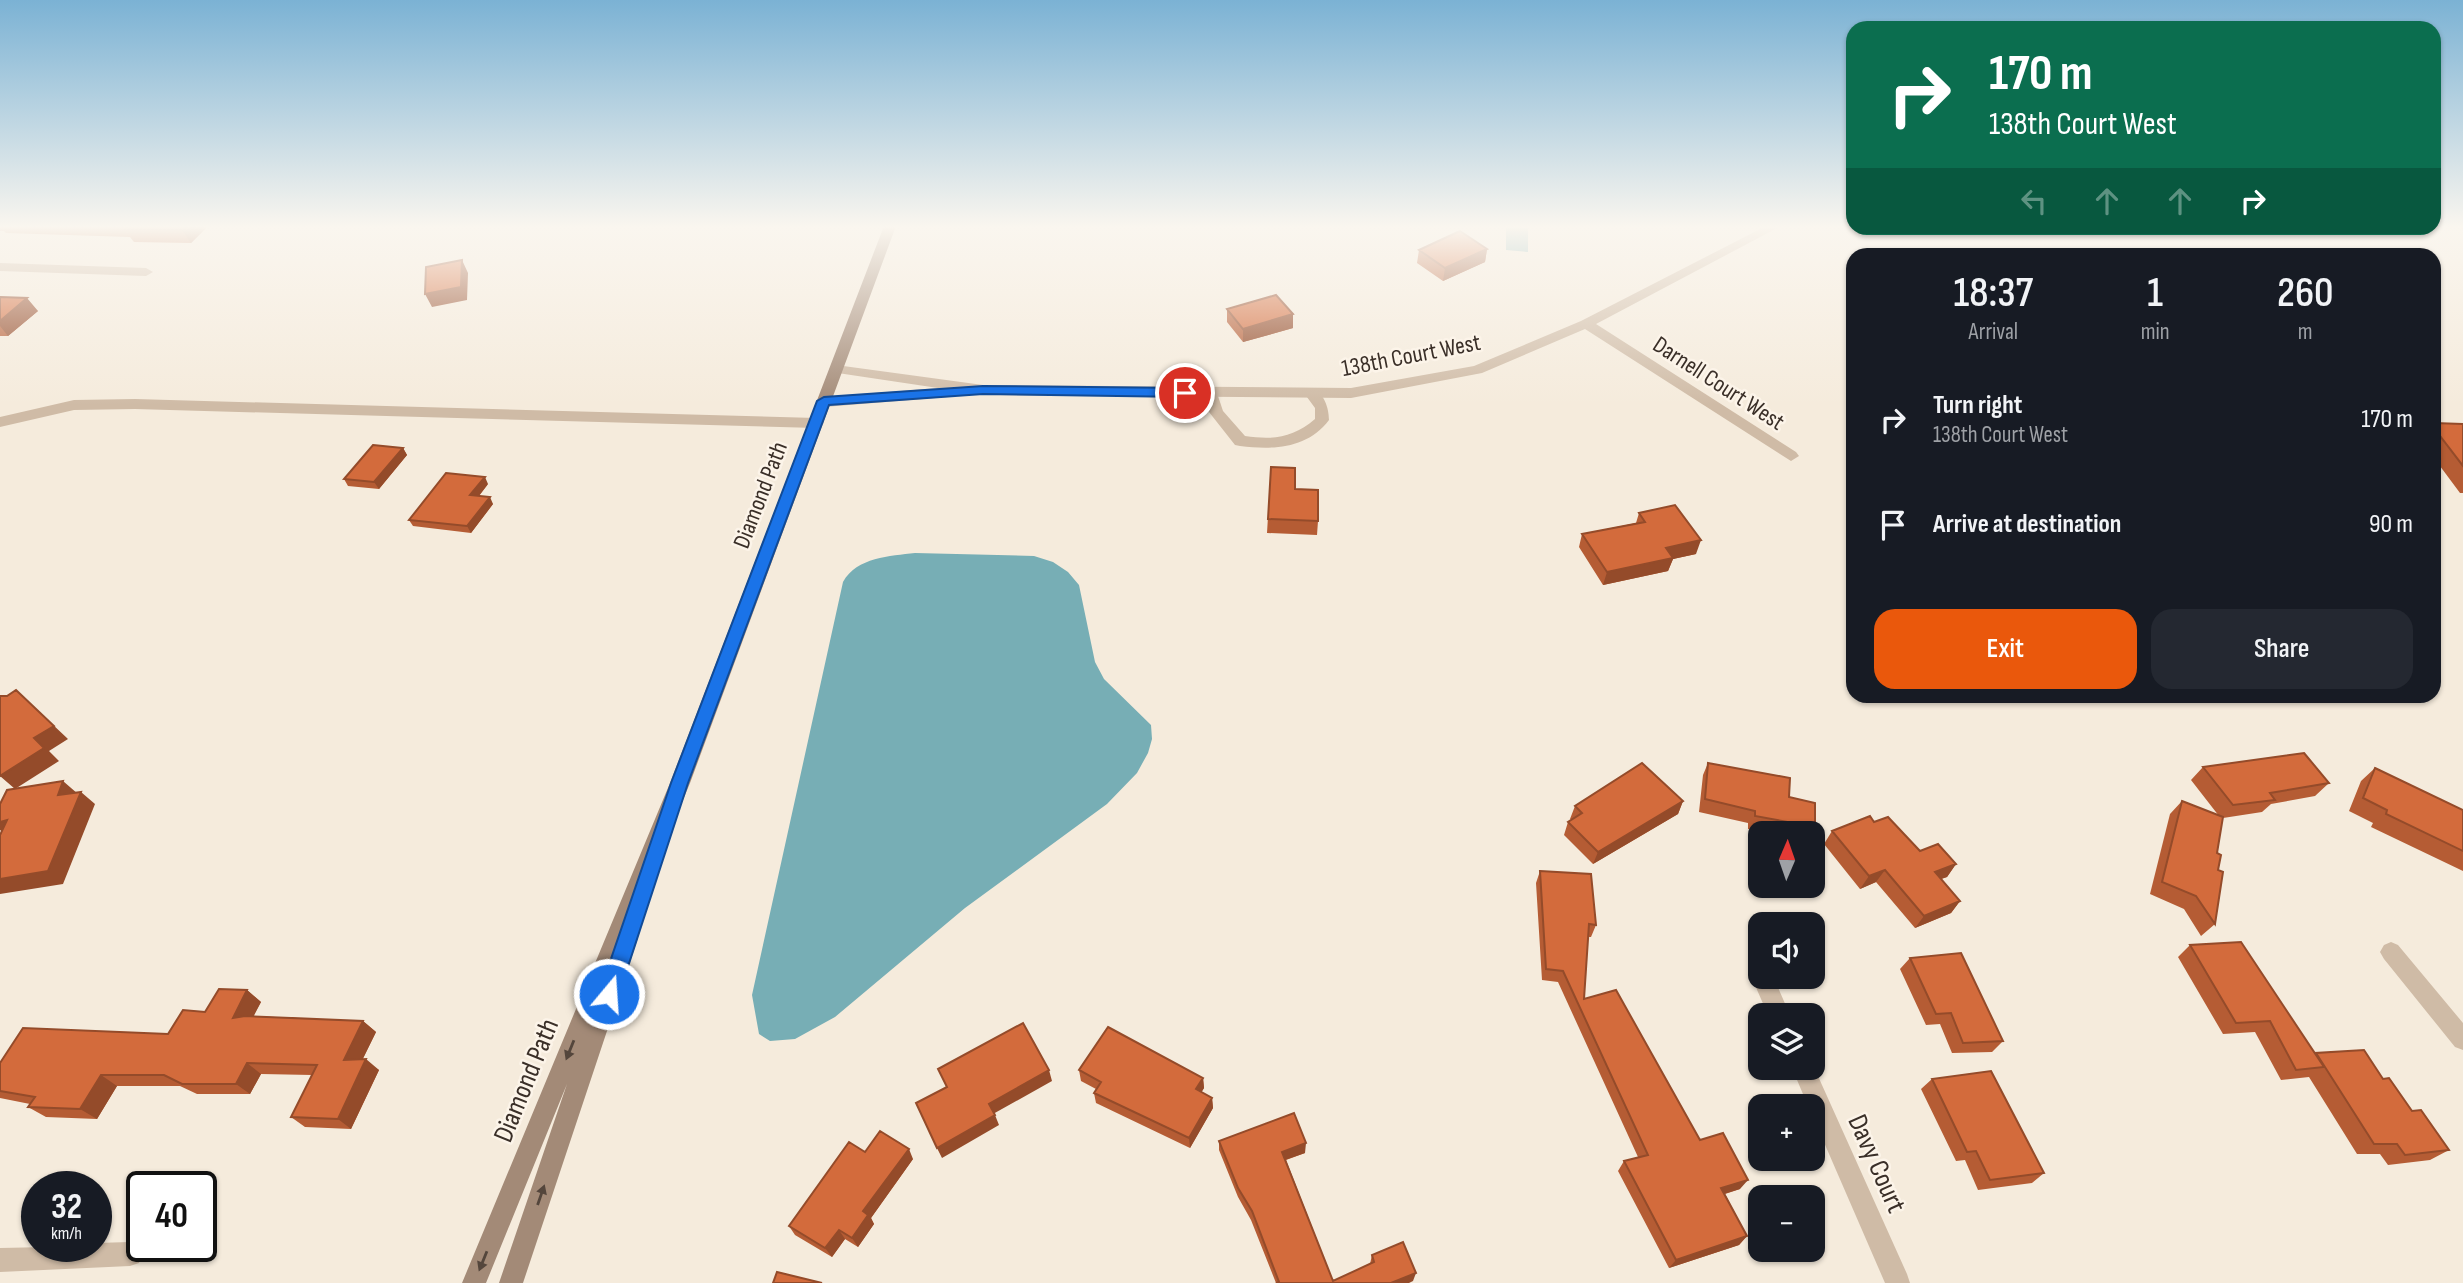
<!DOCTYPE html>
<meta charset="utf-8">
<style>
:root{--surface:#171b24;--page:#242831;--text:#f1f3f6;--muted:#9ea1a6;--accent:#ea580c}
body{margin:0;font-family:"Sofia Sans Condensed",sans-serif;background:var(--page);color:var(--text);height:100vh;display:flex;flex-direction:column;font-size:26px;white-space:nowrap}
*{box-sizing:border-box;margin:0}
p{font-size:23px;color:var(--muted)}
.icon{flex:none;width:38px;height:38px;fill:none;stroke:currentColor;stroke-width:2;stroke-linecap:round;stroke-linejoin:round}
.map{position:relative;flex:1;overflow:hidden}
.drawer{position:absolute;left:1846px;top:248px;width:595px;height:455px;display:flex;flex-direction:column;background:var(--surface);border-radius:21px;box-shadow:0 2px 5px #0004}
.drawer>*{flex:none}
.banner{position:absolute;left:1846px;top:21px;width:595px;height:214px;border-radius:21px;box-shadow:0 2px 5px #0004;background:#0b6e4f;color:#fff;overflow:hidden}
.needle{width:46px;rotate:2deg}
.buttons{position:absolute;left:1748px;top:821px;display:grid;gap:14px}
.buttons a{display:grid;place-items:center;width:77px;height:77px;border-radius:14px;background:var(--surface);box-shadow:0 2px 5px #0004;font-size:35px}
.speed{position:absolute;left:21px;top:1171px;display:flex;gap:14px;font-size:35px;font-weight:700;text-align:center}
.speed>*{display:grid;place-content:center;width:91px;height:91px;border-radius:50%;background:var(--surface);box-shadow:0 2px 5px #0004;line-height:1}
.speed small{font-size:18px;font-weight:400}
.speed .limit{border:4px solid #111;border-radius:10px;background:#fff;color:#111}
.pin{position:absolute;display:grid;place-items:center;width:60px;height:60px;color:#fff;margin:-30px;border:4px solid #fff;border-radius:50%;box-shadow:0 2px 7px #0007}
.me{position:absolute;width:77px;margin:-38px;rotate:18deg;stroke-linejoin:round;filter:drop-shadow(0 0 5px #0008)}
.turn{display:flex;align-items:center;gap:24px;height:147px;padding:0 28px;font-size:32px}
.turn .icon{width:91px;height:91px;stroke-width:2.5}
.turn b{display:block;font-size:49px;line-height:60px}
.lanes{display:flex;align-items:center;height:66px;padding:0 28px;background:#0003;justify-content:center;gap:35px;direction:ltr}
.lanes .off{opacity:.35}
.eta{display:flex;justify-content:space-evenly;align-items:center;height:119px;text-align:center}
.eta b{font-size:42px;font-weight:600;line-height:49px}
.button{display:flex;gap:14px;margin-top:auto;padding:14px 28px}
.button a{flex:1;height:80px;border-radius:21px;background:var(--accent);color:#fff;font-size:28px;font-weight:600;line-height:80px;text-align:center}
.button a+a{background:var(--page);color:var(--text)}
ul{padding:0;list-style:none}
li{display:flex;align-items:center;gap:21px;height:105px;padding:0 28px}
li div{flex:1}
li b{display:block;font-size:26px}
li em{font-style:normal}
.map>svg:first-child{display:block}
</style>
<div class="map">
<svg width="2463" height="1283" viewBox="0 0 2463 1283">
<rect width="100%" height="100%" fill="#f5ebdc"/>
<path fill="#77aeb5" d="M 1506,226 L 1528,228 L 1528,252 L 1506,250 Z
M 915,553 L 1034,556 L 1053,562 L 1068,572 L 1079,585 L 1095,662 L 1104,679 L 1151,725 L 1152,739 L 1148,753 L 1137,773 L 1107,804 L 965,908 L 835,1017 L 795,1039 L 770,1041 L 759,1034 L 752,995 L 843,582 C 857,557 890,556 915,553 Z"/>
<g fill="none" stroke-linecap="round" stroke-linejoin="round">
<path fill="#cfbba6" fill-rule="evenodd" d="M 1211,388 L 1216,390 L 1223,411 L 1245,436 C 1273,440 1293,438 1315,419 L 1315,408 L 1304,393 L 1311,388 C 1324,392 1329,408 1329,420 C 1307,449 1273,450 1240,446 L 1235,445 L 1209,412 L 1204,393 Z
M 135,399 L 816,418 L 824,423 L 816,428 L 135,409 L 74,410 L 0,427 L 0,417 L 74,400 Z"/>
<path fill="#cfbba6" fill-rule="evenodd" d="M 1766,226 L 1781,226 L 1596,324 L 1796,452 L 1799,456 L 1791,461 L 1585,329 L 1482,373 L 1351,398 L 983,395 L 954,391 L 953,395 L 948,397 L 824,407 L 817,402 L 824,397 L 938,388 L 831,372 L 829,369 L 836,365 L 983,385 L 1351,388 L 1474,366 L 1581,321 Z
M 0,263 L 146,268 L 153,272 L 146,276 L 0,271 Z
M 2391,942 L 2398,945 L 2463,1023 L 2463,1050 L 2455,1047 L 2384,959 L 2380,952 L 2384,945 Z
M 1760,967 L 1760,976 L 1773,976 L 1790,1015 L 1768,1015 L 1751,976 L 1754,969 Z
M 1813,1065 L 1907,1274 L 1910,1283 L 1885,1283 L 1813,1117 L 1813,1106 L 1808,1106 L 1792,1068 L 1813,1068 Z
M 130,1242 L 139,1245 L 142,1254 L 139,1263 L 130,1266 L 0,1272 L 0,1248 L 96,1246 L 96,1243 Z"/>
<path fill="#a38a77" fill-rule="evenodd" d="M 884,226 L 896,226 L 690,783 L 630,929 L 635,931 L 638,938 L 523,1283 L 499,1283 L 567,1084 L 486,1283 L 462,1283 L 670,783 Z"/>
</g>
<path fill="#b55c34" d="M 0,226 L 208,226 L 191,243 L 134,242 L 130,237 L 6,233 L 4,231 L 0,231 Z
M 1487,249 L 1485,262 L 1443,281 L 1417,263 L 1419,250 Z
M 0,297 L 38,311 L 8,336 L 0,336 Z
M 1227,309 L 1293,328 L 1243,342 L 1227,322 Z
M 2434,423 L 2463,424 L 2463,493 L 2460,493 L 2434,458 Z
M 403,448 L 407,455 L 379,489 L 348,486 L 344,479 Z
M 1271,467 L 1295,489 L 1318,521 L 1317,535 L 1267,533 Z
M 488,484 L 479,496 L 493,504 L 471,533 L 413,526 L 409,520 Z
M 1639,513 L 1696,554 L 1673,559 L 1668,571 L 1603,585 L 1579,547 L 1582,534 L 1636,523 Z
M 1708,763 L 1789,797 L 1815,827 L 1812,833 L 1772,833 L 1748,829 L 1748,823 L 1699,812 L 1703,775 Z
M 2203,767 L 2329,783 L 2315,796 L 2271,804 L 2262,812 L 2223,818 L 2217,853 L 2218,870 L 2215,924 L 2201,936 L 2184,909 L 2150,894 L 2170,814 L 2182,801 L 2219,816 L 2191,780 Z
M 2375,768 L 2463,810 L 2463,871 L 2371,827 L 2373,823 L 2349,811 L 2361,781 Z
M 1683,801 L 1678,814 L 1593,864 L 1564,835 L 1568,822 L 1572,820 L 1570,819 L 1575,806 Z
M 1874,822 L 1920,851 L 1956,864 L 1947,877 L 1941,879 L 1960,901 L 1951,913 L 1915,928 L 1876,882 L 1860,889 L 1824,844 L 1832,831 Z
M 1540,871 L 1596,925 L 1591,937 L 1588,937 L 1584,999 L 1740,1189 L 1725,1194 L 1747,1236 L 1739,1245 L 1669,1268 L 1618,1171 L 1624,1161 L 1638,1157 L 1558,982 L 1542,980 L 1536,883 Z
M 2190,945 L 2315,1054 L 2316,1053 L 2383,1079 L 2449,1150 L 2430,1160 L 2388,1165 L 2380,1154 L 2357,1154 L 2309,1077 L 2281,1080 L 2255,1032 L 2223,1034 L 2178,957 Z
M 1910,958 L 2003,1041 L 1992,1052 L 1952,1053 L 1940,1024 L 1926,1025 L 1900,969 Z
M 247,990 L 261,1002 L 253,1016 L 363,1021 L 376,1032 L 362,1060 L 379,1070 L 351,1129 L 305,1127 L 291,1117 L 312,1075 L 261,1074 L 250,1094 L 197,1094 L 180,1086 L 117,1086 L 97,1119 L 46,1117 L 28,1107 L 30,1104 L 0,1098 L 0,1063 L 168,1034 L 205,1012 Z
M 1079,1070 L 1203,1078 L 1204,1088 L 1201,1092 L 1212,1098 L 1213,1108 L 1190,1148 L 1096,1103 L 1094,1093 L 1096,1089 L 1081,1081 Z
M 1932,1079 L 2044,1173 L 2032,1183 L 1978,1190 L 1965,1160 L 1956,1161 L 1921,1089 Z
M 1219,1141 L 1305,1153 L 1286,1160 L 1333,1281 L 1370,1264 L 1372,1255 L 1413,1281 L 1276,1283 L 1251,1220 L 1238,1197 L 1219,1150 Z
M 865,1152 L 913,1159 L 871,1218 L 874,1224 L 858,1247 L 845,1239 L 832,1257 L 795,1235 L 789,1226 Z"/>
<path fill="#944b2a" d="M 186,226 L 208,226 L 191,243 L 182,230 Z
M 1487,249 L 1485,262 L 1443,281 L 1445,268 Z
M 462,260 L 468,273 L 467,300 L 432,307 L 425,294 Z
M 27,298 L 38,311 L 8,336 L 0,326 L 0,321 Z
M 1293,314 L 1293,328 L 1243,342 L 1243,329 Z
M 403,448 L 407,455 L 379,489 L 374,482 Z
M 485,477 L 488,484 L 474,502 L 470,495 Z
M 490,497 L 493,504 L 471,533 L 467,526 Z
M 1701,540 L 1696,554 L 1673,559 L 1668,571 L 1603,585 L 1607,572 L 1666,548 Z
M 16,690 L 68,739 L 49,751 L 59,761 L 15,789 L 0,776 L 34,738 Z
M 63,781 L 78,794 L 58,795 Z
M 81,792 L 95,804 L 63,884 L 0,894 L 0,879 Z
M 1683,801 L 1678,814 L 1593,864 L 1598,852 Z
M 7,820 L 7,835 L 0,830 L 0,822 Z
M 1956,864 L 1947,877 L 1926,884 L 1935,872 Z
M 1885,870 L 1876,882 L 1860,889 L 1869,876 Z
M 1960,901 L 1951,913 L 1915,928 L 1924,916 Z
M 247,990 L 261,1002 L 247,1029 L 233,1018 Z
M 363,1021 L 376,1032 L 357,1071 L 344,1060 Z
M 366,1059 L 379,1070 L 351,1129 L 338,1119 Z
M 247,1063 L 261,1074 L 250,1094 L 236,1084 Z
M 1049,1070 L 1052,1081 L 993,1114 L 989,1104 Z
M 101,1075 L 117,1086 L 97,1119 L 80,1109 Z
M 1203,1078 L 1204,1088 L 1197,1100 L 1196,1089 Z
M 1212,1098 L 1213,1108 L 1190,1148 L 1189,1138 Z
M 995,1115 L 999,1125 L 942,1158 L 937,1148 Z
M 1306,1143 L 1305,1153 L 1282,1161 L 1282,1152 Z
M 909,1149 L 913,1159 L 871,1218 L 874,1224 L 858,1247 L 852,1238 L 863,1211 Z
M 1748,1180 L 1740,1189 L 1714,1197 L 1721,1188 Z
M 839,1230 L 845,1239 L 832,1257 L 825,1248 Z
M 1747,1236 L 1739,1245 L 1669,1268 L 1676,1260 Z
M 1416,1273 L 1413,1281 L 1409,1283 L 1391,1283 Z"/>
<path fill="#d36b3c" stroke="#944b2a" stroke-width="2" d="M 128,226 L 186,226 L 182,230 L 125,229 Z
M 1460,231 L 1487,249 L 1445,268 L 1419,250 Z
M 462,260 L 461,287 L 425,294 L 426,267 Z
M 1276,295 L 1293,314 L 1243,329 L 1227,309 Z
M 0,297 L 27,298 L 0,321 Z
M 2434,423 L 2463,424 L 2463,466 L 2434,428 Z
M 373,445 L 403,448 L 374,482 L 344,479 Z
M 1271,467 L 1295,468 L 1295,489 L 1318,490 L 1318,521 L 1268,519 Z
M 446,473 L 485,477 L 470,495 L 490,497 L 467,526 L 409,520 Z
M 1675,505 L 1701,540 L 1666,548 L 1673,558 L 1607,572 L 1582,534 L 1645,522 L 1639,513 Z
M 16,690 L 54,726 L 34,738 L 44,748 L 0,776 L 0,696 L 7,696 Z
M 2304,753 L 2329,783 L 2270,793 L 2275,800 L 2233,805 L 2203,767 Z
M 1642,763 L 1683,801 L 1598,852 L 1568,822 L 1582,813 L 1575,806 Z
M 1708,763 L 1790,778 L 1789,797 L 1815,803 L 1815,827 L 1755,816 L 1755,811 L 1705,799 Z
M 2375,768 L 2463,810 L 2463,851 L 2386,814 L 2387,810 L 2363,798 Z
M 63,781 L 58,795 L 81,792 L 48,871 L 0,879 L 0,835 L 7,820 L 0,822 L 0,804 L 7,790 Z
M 2182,801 L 2223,817 L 2217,853 L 2221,855 L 2218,870 L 2223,872 L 2215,924 L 2196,896 L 2162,882 Z
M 1870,816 L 1874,822 L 1888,817 L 1920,851 L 1938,844 L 1956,864 L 1935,872 L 1960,901 L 1924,916 L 1885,870 L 1869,876 L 1832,831 Z
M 1540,871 L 1591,874 L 1596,925 L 1589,924 L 1584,999 L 1616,990 L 1700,1140 L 1723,1133 L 1748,1180 L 1721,1188 L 1747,1236 L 1676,1260 L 1624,1161 L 1648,1155 L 1563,971 L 1546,969 Z
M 2241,942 L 2324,1067 L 2296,1070 L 2270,1021 L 2236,1023 L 2190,945 Z
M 1961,953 L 2003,1041 L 1963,1043 L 1951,1013 L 1936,1014 L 1910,958 Z
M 219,989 L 247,990 L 233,1018 L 245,1016 L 363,1021 L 344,1060 L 366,1059 L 338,1119 L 291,1117 L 317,1065 L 247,1063 L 236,1084 L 182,1084 L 164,1075 L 101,1075 L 80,1109 L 28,1107 L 35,1097 L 0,1091 L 0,1063 L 23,1028 L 168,1034 L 183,1010 L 205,1012 Z
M 1023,1023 L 1049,1070 L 989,1104 L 995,1115 L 937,1148 L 916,1103 L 947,1087 L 938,1069 Z
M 1108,1027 L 1203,1078 L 1196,1089 L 1212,1098 L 1189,1138 L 1094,1093 L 1101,1082 L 1079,1070 Z
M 2364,1050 L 2383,1079 L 2389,1078 L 2412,1111 L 2421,1110 L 2449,1150 L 2405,1155 L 2397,1144 L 2374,1144 L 2316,1053 Z
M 1991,1071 L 2044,1173 L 1990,1180 L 1976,1151 L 1967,1152 L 1932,1079 Z
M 1294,1113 L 1306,1143 L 1282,1152 L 1333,1281 L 1374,1262 L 1372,1255 L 1403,1242 L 1416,1273 L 1391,1283 L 1276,1283 L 1279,1282 L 1252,1211 L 1238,1188 L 1219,1141 Z
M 880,1131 L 909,1149 L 863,1211 L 868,1215 L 852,1238 L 839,1230 L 825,1248 L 789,1226 L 849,1142 L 865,1152 Z
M 777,1272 L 822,1283 L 773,1283 Z"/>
<defs><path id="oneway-solid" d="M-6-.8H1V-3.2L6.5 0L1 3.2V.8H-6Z" transform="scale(1.75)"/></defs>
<g fill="#54463c">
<use href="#oneway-solid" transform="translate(570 1050) rotate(112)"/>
<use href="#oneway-solid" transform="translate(541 1195) rotate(-71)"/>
<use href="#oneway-solid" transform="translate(483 1261) rotate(112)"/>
</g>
<linearGradient id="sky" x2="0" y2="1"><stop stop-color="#7bb2d4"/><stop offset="0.56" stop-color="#faf6ef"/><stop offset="1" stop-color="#faf6ef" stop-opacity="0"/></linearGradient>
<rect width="2463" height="405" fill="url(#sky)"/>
<path fill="#1a73e8" stroke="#114b97" stroke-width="2" d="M 983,386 L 1185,388 L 1192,393 L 1185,397 L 983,394 L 829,405 L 688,783 L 619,994 L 616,1000 L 609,1003 L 602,1000 L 599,994 L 671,783 L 817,401 L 824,397 Z"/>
<g text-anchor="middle" stroke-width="5" stroke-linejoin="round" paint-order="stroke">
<g font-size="24" fill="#3a2f28" stroke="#fcf4e9">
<text transform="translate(1411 355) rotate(-11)" y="8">138th Court West</text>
<text transform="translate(1719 383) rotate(33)" y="8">Darnell Court West</text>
<text transform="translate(760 495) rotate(-69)" y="8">Diamond Path</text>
</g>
<g font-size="28" fill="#3a2f28" stroke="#fcf4e9">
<text transform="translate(525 1080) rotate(-68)" y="10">Diamond Path</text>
<text transform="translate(1878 1163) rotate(66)" y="10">Davy Court</text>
</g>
</g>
</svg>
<div class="buttons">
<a><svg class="needle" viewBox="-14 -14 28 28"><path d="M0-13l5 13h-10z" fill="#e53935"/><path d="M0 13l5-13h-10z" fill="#9ea1a6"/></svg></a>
<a><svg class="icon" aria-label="sound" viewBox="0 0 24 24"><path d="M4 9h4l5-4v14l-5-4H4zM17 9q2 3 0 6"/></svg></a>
<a><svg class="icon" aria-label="layers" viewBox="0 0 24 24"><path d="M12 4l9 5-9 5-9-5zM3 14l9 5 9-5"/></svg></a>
<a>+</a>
<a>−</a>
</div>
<div class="speed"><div>32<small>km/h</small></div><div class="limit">40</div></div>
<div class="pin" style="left:1185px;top:393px;background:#d93025"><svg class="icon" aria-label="arrive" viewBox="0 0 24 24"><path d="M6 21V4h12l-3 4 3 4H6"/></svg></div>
<svg class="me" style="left:609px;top:994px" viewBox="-20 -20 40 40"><circle r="17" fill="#1a73e8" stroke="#fff" stroke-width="3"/><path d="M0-11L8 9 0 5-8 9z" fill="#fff"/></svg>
<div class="banner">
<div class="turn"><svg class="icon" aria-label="right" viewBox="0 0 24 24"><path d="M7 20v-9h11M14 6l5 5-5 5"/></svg><div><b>170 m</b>138th Court West</div></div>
<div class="lanes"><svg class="icon off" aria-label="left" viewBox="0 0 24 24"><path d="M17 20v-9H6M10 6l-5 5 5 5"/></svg><svg class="icon off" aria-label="ahead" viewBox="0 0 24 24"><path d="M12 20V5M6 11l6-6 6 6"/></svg><svg class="icon off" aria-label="ahead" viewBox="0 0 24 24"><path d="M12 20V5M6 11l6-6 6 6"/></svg><svg class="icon" aria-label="right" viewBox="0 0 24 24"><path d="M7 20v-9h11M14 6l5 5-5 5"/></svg></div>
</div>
<section class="drawer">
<div class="eta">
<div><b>18:37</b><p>Arrival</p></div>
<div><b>1</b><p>min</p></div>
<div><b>260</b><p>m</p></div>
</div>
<ul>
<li><svg class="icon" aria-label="right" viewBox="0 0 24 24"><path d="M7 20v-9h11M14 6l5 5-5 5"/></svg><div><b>Turn right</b><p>138th Court West</p></div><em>170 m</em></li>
<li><svg class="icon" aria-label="arrive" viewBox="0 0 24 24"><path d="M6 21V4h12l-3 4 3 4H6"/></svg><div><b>Arrive at destination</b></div><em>90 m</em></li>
</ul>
<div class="button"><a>Exit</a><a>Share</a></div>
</section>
</div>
